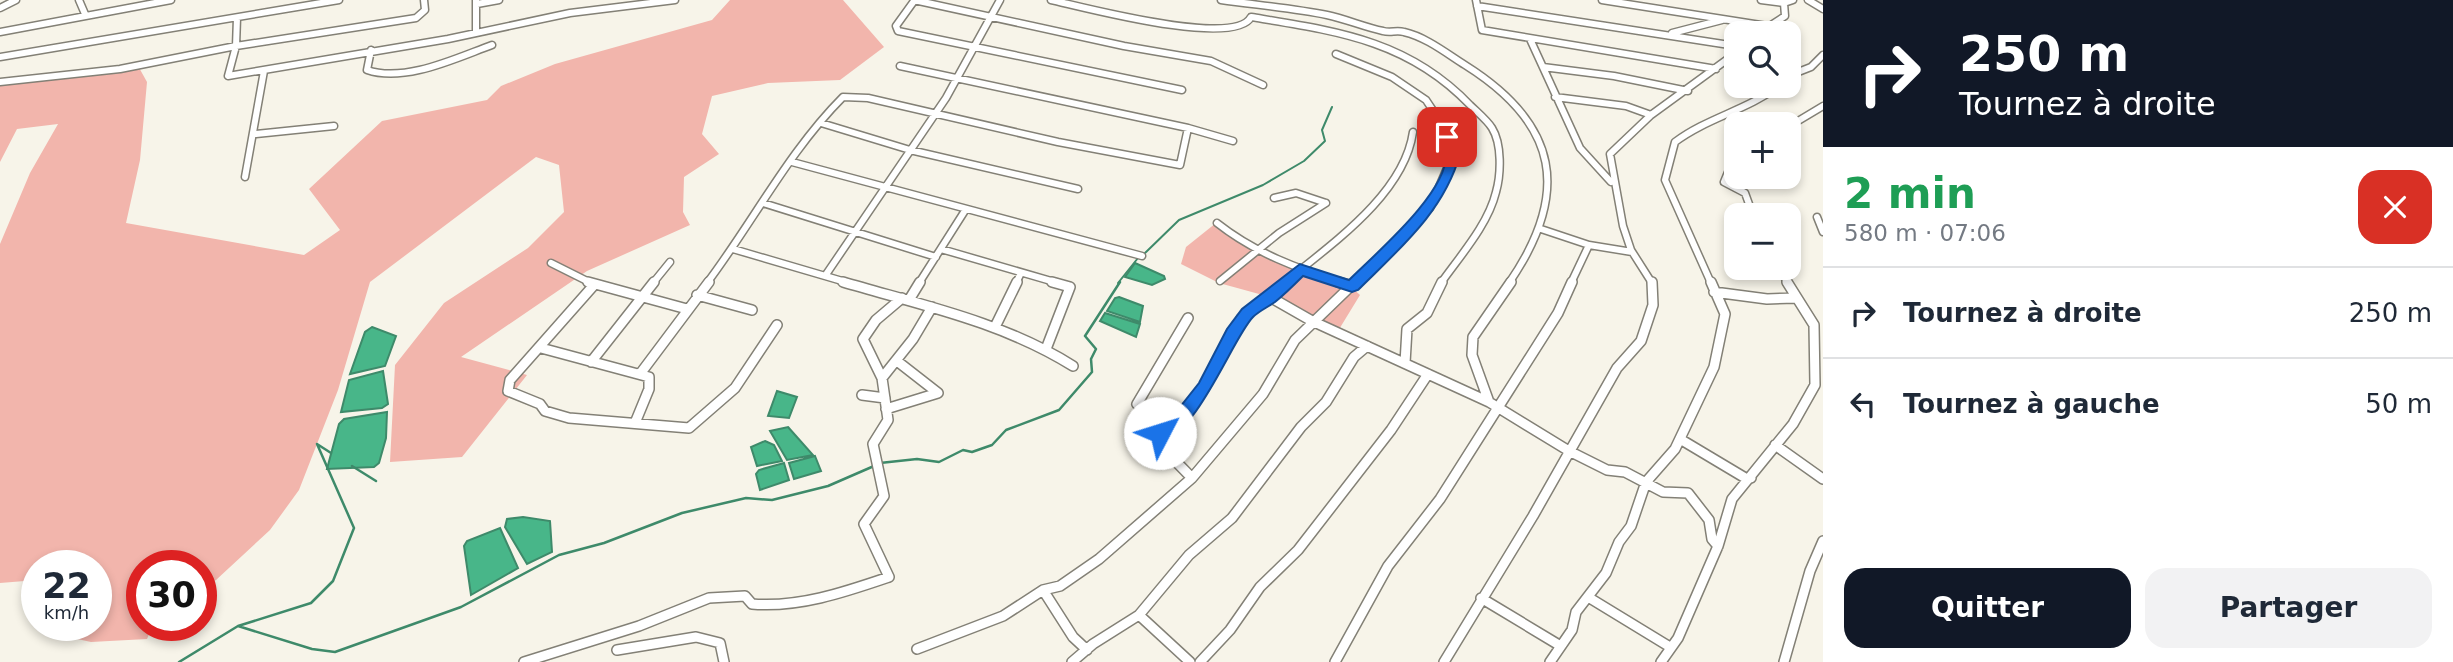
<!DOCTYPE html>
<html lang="fr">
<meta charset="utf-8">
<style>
:root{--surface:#fff;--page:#f2f2f3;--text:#1f2937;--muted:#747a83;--line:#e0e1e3;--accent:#111827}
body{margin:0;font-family:"DejaVu Sans",sans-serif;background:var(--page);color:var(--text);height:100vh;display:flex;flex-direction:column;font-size:26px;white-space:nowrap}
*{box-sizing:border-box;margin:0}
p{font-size:23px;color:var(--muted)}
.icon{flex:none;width:38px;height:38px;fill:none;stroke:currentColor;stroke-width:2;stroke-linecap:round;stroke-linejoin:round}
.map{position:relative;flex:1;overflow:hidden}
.details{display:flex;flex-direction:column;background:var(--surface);width:630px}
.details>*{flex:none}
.hud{background:#111827;color:#fff;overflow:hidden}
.fabs{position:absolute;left:1724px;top:21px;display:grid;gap:14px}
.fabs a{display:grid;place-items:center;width:77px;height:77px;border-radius:14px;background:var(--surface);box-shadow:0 4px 10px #0003;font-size:35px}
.speed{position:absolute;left:21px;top:550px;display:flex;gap:14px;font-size:35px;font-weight:700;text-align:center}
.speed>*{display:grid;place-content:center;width:91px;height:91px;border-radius:50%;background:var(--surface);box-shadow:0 4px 10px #0003;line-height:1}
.speed small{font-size:18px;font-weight:400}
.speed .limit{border:10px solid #d22;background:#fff;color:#111}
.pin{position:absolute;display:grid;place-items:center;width:60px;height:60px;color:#fff;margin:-30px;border-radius:14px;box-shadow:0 4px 10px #0006}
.me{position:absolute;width:77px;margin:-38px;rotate:50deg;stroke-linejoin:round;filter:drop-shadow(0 0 5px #0008)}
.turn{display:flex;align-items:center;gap:24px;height:147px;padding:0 21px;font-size:32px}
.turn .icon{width:91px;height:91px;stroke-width:2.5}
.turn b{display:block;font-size:49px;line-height:60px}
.round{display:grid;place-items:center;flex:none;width:74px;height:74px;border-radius:21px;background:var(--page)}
.summary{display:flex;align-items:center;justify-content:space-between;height:119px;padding:0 21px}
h1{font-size:42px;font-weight:700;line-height:52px;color:#1e9e55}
.action{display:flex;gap:14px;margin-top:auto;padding:14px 21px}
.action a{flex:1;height:80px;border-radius:21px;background:var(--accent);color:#fff;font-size:28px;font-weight:700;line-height:80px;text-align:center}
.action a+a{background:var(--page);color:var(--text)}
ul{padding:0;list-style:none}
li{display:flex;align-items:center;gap:21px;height:91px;padding:0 21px;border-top:2px solid var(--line)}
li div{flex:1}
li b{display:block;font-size:26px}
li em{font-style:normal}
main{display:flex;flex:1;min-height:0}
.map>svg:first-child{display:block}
</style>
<main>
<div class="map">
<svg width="1823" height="662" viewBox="0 0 1823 662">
<rect width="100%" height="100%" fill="#f7f4e9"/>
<path fill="#f2b5ac" d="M 730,0 L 843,0 L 884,47 L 840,80 L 768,83 L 712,96 L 702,134 L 719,154 L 684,177 L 683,212 L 690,225 L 587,271 L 461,357 L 527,375 L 462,457 L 390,462 L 395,365 L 444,303 L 528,248 L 564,212 L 559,165 L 536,157 L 370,282 L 338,390 L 299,490 L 270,530 L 216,580 L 201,588 L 201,565 L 142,565 L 142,625 L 153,625 L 147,639 L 91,642 L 59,635 L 52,625 L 96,625 L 96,565 L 37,565 L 37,580 L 0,583 L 0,244 L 30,173 L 58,124 L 17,129 L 0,162 L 0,83 L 137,64 L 147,82 L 140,160 L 126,223 L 304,255 L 340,230 L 309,189 L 382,121 L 487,100 L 501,86 L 555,64 L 712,20 Z
M 1216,223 L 1245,244 L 1351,287 L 1360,295 L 1338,331 L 1270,297 L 1219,283 L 1181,264 L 1186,247 Z"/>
<path fill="#48b689" stroke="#3e8a6a" stroke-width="2" d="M 1135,263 L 1164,276 L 1165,279 L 1152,285 L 1125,277 Z
M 1119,297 L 1143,306 L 1140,322 L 1107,311 L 1115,298 Z
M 1105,313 L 1140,324 L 1136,337 L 1100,321 Z
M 372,327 L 396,336 L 385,366 L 350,374 L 365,332 Z
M 383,371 L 388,404 L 382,408 L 341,412 L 349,380 Z
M 777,391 L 797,397 L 789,418 L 768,416 Z
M 387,412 L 386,438 L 379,463 L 374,467 L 327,469 L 339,424 L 344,419 Z
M 788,427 L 813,455 L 787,460 L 770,431 Z
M 765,441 L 774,445 L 782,461 L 757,466 L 751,447 Z
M 815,456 L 821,471 L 794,479 L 789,463 Z
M 784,463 L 789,480 L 760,490 L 756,474 L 759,470 Z
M 523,517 L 550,521 L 552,552 L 527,564 L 505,527 L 507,519 Z
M 500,528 L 518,568 L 471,595 L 464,546 L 467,541 Z"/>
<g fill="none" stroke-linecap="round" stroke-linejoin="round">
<path stroke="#3e8a6a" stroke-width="2" d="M 1144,254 L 1179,220 L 1263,185 L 1304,161 L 1325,141 L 1322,130 L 1332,107
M 1118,283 L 1138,258"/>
<path stroke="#3e8a6a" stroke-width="2.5" d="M 880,463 L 917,459 L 939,462 L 963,450 L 972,452 L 992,445 L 1006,430 L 1059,410 L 1092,372 L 1091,359 L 1096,349 L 1085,336 L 1120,282
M 352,466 L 376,481
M 238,626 L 312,649 L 335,652 L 461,607 L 559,555 L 604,543 L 682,513 L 746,498 L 772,500 L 828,486 L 874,466
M 179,662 L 238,626 L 311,603 L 333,581 L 354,528 L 317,444 L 331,453"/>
<defs>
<path id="street-far1" d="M 79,0 L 85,14
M 476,0 L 476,32
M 914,0 L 1124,46 L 1211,61 L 1263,85
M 1051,0 C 1083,7 1235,48 1251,17 C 1336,31 1408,40 1470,105 C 1477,112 1487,120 1492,128 C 1502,144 1501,174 1496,192 C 1488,225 1460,256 1441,283
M 1221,0 C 1256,5 1292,8 1327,15 C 1346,19 1364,27 1383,31 C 1390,33 1397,30 1404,32 C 1426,37 1446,53 1465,65 C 1559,124 1571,193 1509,283
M 1476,0 L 1482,30 L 1716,69
M 1602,0 L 1767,26
M 1761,0 L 1784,3 L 1793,0
M 1808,0 L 1823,9
M 914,1 L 896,26 L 898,31 L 1182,90
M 477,4 L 499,0
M 1477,6 L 1736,46
M 0,8 L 16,0
M 237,18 L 236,46 L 228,76 L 448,39 L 570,13 L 675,0
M 0,32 L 171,0
M 1672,33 L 1722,20
M 1759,33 L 1785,16 L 1784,3
M 1530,39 L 1580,148 L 1611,182
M 371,50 L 367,70 C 405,83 456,58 492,45
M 1336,54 L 1392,77 L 1426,100 L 1448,133 L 1453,154 L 1430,208 L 1353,283
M 0,57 L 339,0
M 900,66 L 1188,128 L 1233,141
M 1543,67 L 1614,76 L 1688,91
M 1788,76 L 1811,67 L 1823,55
M 0,82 L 120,69 L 236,46 L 416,18 L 425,10 L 424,0
M 1555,97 L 1626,106 L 1651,115
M 821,123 L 910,150 L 1078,189
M 1788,127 L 1823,106
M 256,134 L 334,126
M 792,162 L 1142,256
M 1736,163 L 1731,165 L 1724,182 L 1745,193 L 1753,215
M 245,177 L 264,71
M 1274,198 L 1296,193 L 1326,203
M 763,203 L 936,257
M 1817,217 L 1823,232
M 1217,223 C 1255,253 1298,269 1344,283
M 1541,229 L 1589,245
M 733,249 L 849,283
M 941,249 L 1058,283
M 551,263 L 591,283
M 1778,268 L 1788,283
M 825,276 L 946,98 L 1000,0
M 1220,281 L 1279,233 L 1326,203
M 653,283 L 670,262
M 707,283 C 753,222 789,151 843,97 L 868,98 L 1058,142 L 1180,165 L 1188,128
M 919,283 L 966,209
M 1016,283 L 1021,273
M 1284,283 C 1330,245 1404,195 1413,132
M 1571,283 L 1589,245 L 1632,252
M 1652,283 L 1631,250 L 1623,226 L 1610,154 L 1651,115 L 1736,53
M 1711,283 L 1665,180 L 1675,142 C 1707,118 1747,110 1779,86"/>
<path id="street" d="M 588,282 L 687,309
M 843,282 C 921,305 1003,322 1073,366
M 1338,282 L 1352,286
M 594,285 L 510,380 L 508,391 L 540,404 L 545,411 L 569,418 L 689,428 L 735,388 L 777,325
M 1714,292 L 1767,299 L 1795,298
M 697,295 L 752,310
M 1270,297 L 1312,321 L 1489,402 L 1569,451 L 1607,470 L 1625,472 L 1663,492 L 1688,493 L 1709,520 L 1712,539 L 1718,546
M 909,300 L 920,282
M 995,327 L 1017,282
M 541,348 L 649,377 L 649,389 L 635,423
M 1046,349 L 1070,287 L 1052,282
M 591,362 L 654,282
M 1405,363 L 1407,329 L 1427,313 L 1442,282
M 640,374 L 709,282
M 882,378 L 913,339 L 932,307
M 862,395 L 885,398
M 1489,402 L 1472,355 L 1473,337 L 1511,282
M 886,409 L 938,393 L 897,361
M 1160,433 L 1156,423 L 1137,404 L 1188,318
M 1680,439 L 1747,479 L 1751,478
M 1775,445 L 1823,479
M 1192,478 L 1157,442 L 1161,432 L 1182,417 L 1205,387 L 1241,319 L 1286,282
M 1043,590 L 1073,637 L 1087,650
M 1588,597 L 1670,647
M 1481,598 L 1559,645
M 1139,615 L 1190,662
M 917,649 L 1003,616 L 1043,590 L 1060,586 L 1099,559 L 1192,478 L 1263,394 L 1295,340 L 1355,282
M 617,650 L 696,637 L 720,643 L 724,662
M 524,662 L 639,626 L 709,598 L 745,596 L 752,604 C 799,608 845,592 889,577 L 864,524 L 884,496 L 873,444 L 888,420 L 882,378 L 863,339 L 876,320 L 902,298
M 1072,662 L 1093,644 L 1139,615 L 1189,555 L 1232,518 L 1301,427 L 1326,402 L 1354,357 L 1367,346
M 1200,662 L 1230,630 L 1260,587 L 1298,550 L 1391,430 L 1428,374
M 1335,662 L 1388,566 L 1440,499 L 1558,313 L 1572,282
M 1444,662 L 1533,516 L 1617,368 L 1641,341 L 1653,305 L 1652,282
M 1550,662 L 1572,630 L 1576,612 L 1606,573 L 1619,542 L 1631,526 L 1646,482 L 1675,449 L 1714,367 L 1725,314 L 1711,282
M 1661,662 L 1678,638 L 1718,546 L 1732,499 L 1793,424 L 1815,385 L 1814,325 L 1787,282
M 1784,662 L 1810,571 L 1823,541"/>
</defs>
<use href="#street-far1" stroke="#838076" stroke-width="9"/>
<use href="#street" stroke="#838076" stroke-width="12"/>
<use href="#street-far1" stroke="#fff" stroke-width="6"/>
<use href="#street" stroke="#fff" stroke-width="9"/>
</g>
<path fill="#1a73e8" stroke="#114b97" stroke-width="2" d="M 1442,134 L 1452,134 L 1460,154 C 1444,212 1399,249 1358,290 L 1352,292 L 1303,276 C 1294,285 1285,294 1275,302 C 1268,307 1259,311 1253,317 C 1232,338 1191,451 1154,438 L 1151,433 L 1176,412 L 1199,383 L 1227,329 L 1242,309 L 1300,264 L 1349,280 C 1375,254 1450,191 1446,152 C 1445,147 1442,141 1440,137 Z"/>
</svg>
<div class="fabs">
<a><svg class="icon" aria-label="search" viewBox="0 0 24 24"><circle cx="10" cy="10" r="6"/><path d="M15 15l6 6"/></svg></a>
<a>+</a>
<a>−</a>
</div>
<div class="speed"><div>22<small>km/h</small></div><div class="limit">30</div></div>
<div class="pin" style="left:1447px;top:137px;background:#d93025"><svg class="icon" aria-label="arrive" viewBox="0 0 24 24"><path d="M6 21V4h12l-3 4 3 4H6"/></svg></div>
<svg class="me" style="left:1160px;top:433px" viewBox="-20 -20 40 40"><circle r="19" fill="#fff"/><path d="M0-13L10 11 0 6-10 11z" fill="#1a73e8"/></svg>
</div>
<section class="details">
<div class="hud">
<div class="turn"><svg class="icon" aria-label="right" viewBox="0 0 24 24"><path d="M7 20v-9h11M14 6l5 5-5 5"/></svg><div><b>250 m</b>Tournez à droite</div></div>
</div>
<div class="summary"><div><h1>2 min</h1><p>580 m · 07:06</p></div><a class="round" style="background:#d93025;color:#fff"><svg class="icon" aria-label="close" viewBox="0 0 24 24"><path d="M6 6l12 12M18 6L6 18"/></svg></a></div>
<ul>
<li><svg class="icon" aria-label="right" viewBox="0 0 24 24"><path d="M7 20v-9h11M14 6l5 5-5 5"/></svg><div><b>Tournez à droite</b></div><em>250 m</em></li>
<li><svg class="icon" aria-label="left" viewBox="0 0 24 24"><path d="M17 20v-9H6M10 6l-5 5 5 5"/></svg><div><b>Tournez à gauche</b></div><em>50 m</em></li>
</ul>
<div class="action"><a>Quitter</a><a>Partager</a></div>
</section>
</main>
